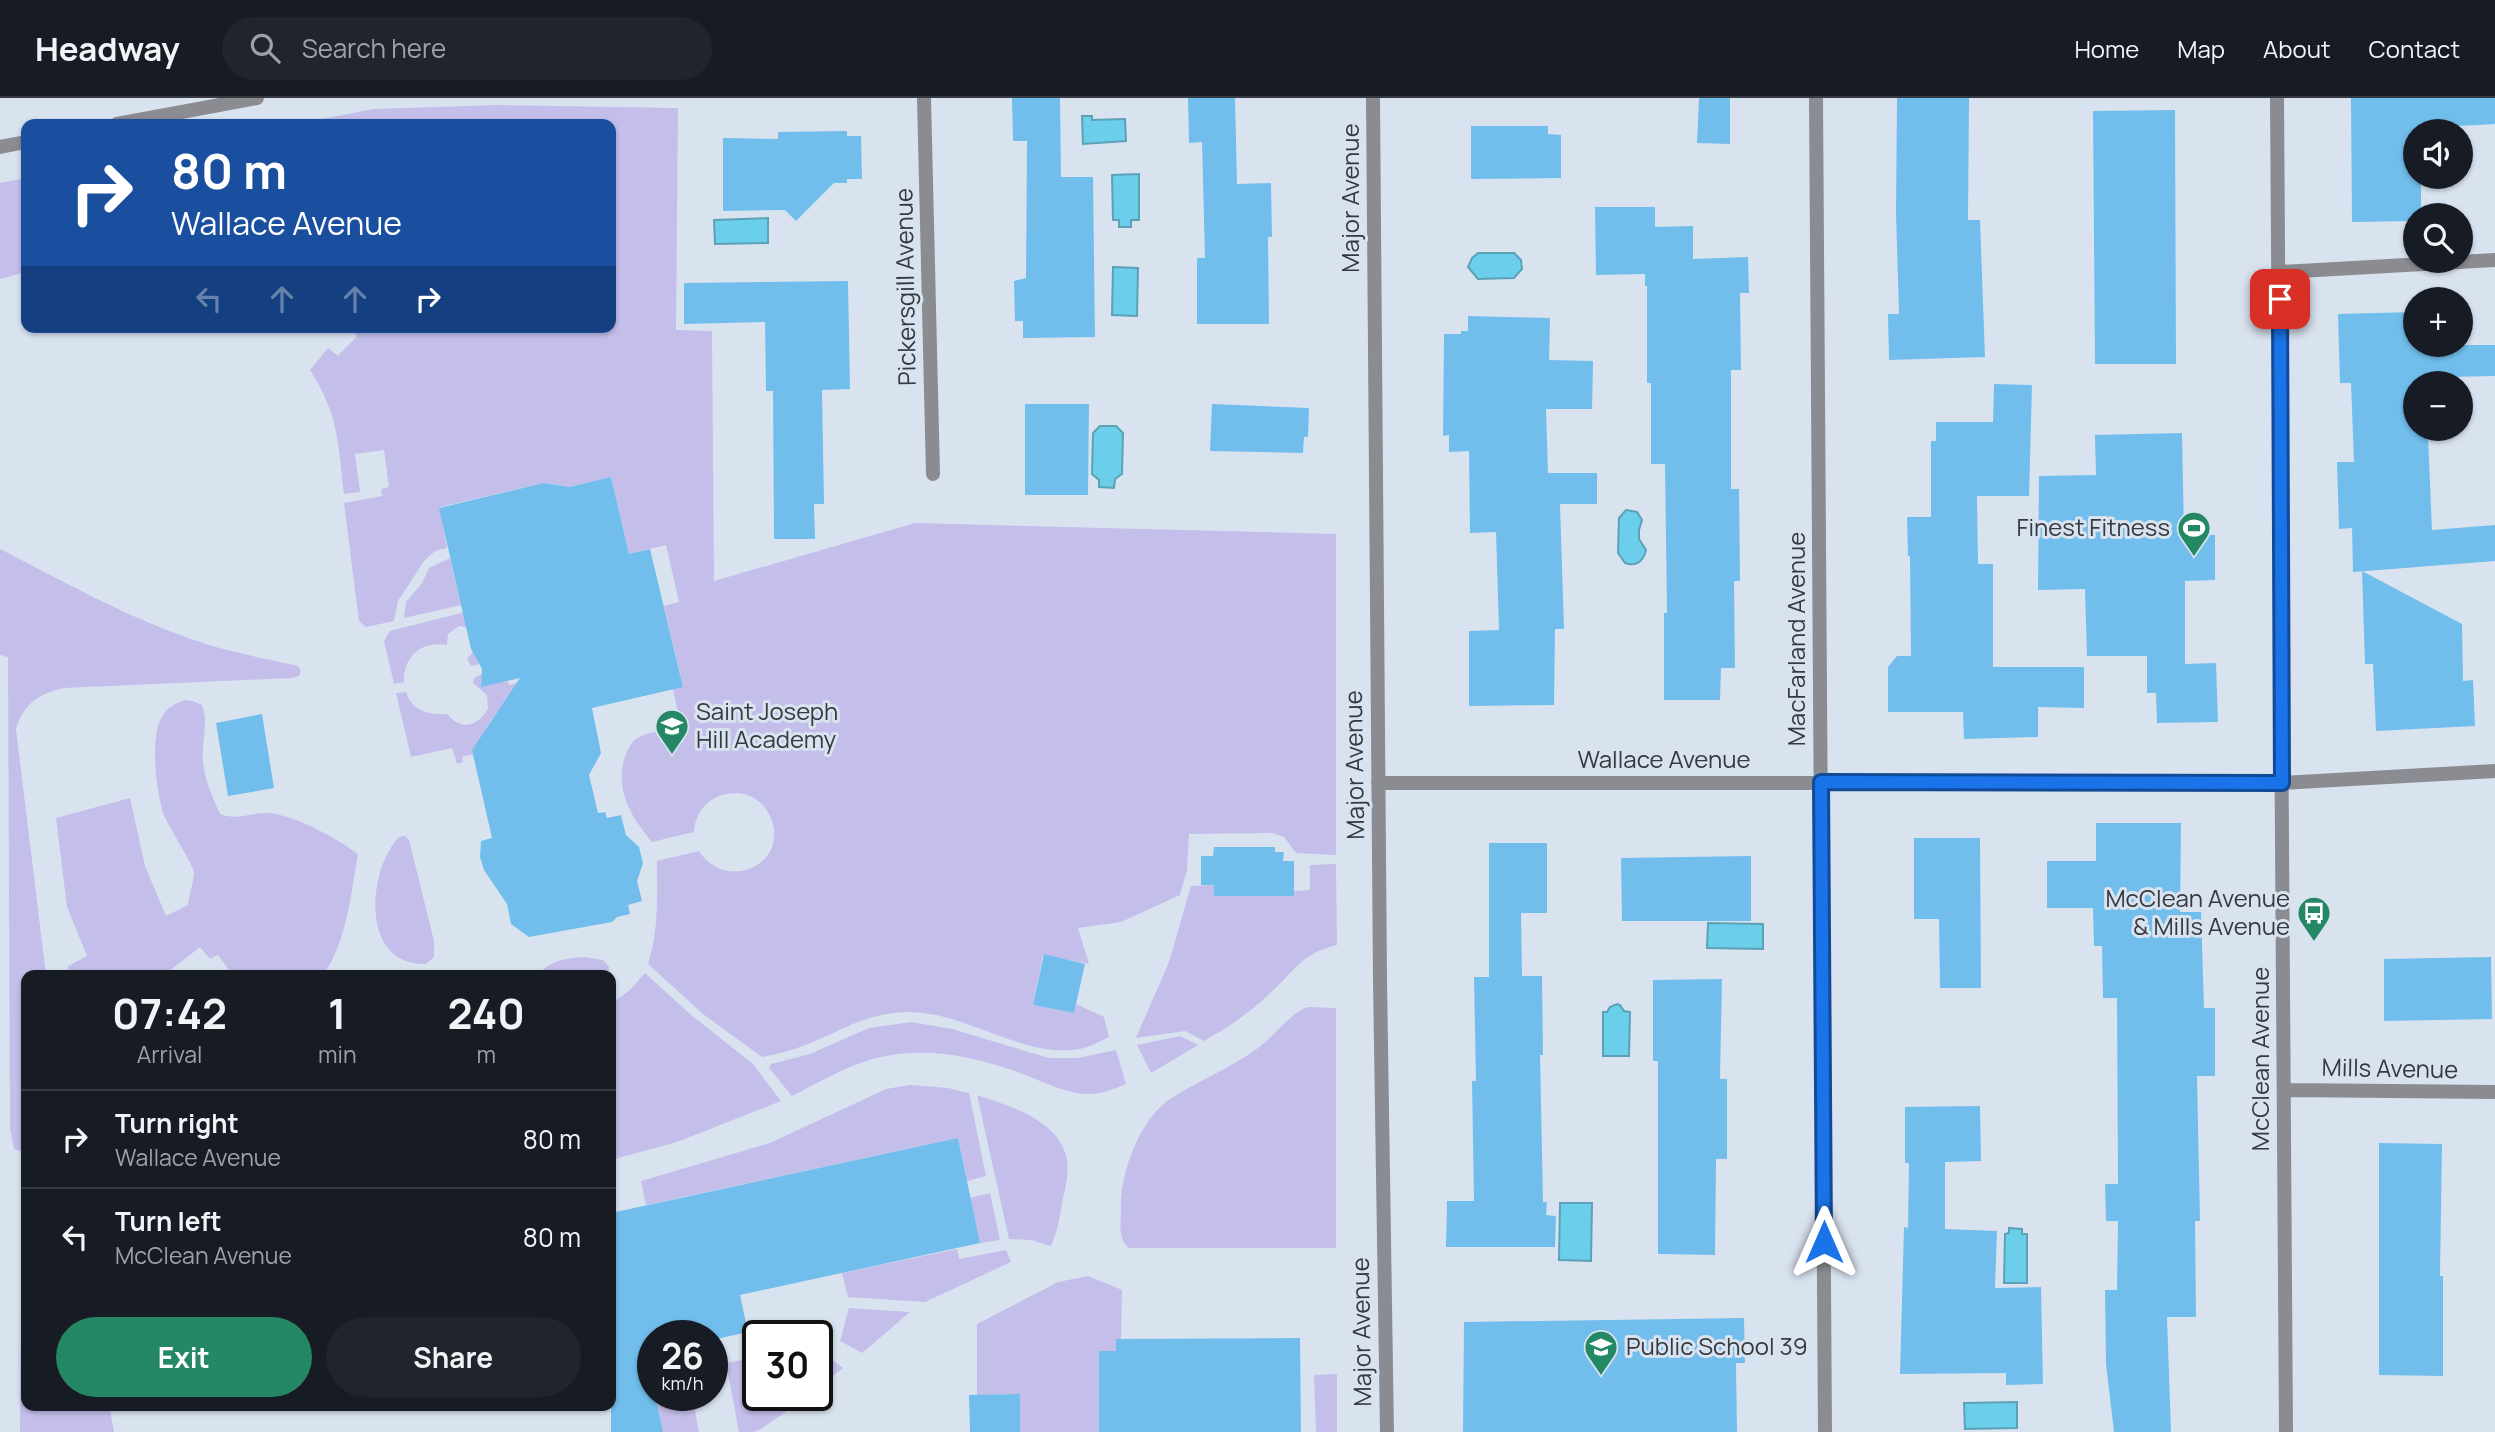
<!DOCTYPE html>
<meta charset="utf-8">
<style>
:root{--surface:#171b24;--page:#20242c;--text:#f1f3f6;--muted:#9ea1a6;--line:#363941;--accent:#238863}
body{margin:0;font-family:Manrope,sans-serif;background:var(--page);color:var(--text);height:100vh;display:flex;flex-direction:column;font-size:26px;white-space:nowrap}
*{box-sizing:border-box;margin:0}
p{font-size:23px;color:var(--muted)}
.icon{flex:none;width:38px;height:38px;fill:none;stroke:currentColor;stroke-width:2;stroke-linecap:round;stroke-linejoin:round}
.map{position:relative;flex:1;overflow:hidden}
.panel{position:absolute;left:21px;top:872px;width:595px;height:441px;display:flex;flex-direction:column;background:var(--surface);border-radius:14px;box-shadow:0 2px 5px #0004}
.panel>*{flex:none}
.guide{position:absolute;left:21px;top:21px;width:595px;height:214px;border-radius:14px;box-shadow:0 2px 5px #0004;background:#1a4fa0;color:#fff;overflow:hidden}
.fabs{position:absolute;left:2403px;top:21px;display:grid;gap:14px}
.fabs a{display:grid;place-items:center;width:70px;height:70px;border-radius:50%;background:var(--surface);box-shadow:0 2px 5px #0004;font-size:35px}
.speed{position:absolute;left:637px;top:1222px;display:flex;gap:14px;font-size:35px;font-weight:700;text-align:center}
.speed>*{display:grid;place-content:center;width:91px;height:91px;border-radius:50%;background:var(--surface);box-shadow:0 2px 5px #0004;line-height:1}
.speed small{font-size:18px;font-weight:400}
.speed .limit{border:4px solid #111;border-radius:10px;background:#fff;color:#111}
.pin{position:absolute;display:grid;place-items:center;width:60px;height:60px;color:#fff;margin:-30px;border-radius:14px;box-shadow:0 4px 10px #0006}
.me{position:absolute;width:77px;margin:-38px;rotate:0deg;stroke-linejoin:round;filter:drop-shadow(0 0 5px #0008)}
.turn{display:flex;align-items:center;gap:24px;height:147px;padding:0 35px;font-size:32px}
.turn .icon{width:91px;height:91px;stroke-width:2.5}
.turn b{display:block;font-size:49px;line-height:60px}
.lanes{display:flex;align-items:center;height:66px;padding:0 35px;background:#0003;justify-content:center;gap:35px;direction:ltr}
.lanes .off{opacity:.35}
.eta{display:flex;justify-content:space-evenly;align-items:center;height:119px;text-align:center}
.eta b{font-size:42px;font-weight:700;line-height:49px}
.button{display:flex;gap:14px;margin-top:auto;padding:14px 35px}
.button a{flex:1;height:80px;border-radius:42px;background:var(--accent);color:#fff;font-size:28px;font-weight:700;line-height:80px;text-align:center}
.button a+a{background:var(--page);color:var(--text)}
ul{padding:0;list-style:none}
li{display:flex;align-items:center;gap:21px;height:98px;padding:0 35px;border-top:2px solid var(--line)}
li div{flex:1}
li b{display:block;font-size:26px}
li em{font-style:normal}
header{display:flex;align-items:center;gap:42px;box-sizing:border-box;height:98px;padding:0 35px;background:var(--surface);border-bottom:2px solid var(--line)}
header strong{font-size:33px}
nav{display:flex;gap:38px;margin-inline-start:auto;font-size:24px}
.search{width:490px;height:63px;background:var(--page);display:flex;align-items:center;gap:18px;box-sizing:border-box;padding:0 24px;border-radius:38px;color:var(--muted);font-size:26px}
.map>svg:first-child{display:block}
</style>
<header>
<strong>Headway</strong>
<div class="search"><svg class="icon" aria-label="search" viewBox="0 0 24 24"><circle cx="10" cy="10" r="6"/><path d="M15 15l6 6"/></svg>Search here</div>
<nav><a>Home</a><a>Map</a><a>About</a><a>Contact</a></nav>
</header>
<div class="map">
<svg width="2495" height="1334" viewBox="0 0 2495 1334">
<rect width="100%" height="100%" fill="#d9e3f0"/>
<path fill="#c4beeb" d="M 498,7 L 678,10 L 676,232 L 712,233 L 714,483 L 915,425 L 1336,436 L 1336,757 L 1296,755 L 1284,739 L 1272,735 L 1189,736 L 1187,772 L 1180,797 L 1121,824 L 1078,830 L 1089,866 L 1043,857 L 1033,907 L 1074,915 L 1076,906 L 1104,919 L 1109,939 C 1100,943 1090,949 1080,951 C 1023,961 967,914 909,914 C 866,915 845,931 808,946 C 793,952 778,956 762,959 L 703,916 L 648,866 C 659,832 657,798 657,763 L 699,753 C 725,794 787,768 772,723 C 758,680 697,689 694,734 L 652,744 C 631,719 613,690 626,656 C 629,649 632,643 639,639 C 651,633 668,632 681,629 L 673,591 L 683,588 L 664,508 L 679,504 L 666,447 L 629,456 L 611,379 L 569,389 L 544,385 L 440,409 L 447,450 L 435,453 L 424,463 L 398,503 L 394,523 L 366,529 L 359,523 L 344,405 L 382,398 L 381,391 L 389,389 L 384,352 L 355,356 L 360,394 L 344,396 C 338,345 339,317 310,272 L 328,250 L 338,258 L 357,238 L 348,229 L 611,229 L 611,26 L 296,26 L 373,11 Z
M 26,80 L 26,174 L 0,181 L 0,85 Z
M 0,451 C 63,483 126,519 194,542 C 228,554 263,560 298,568 L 301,573 L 299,578 L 292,580 L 64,590 C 40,595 23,606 16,631 L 46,877 L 26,877 L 26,1055 L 14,1051 L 10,1030 L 8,559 L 0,557 Z
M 450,460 L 461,507 L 404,520 L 406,504 L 422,485 L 429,470 Z
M 505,504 L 474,556 L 479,566 L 471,568 L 467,560 L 475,553 L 467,529 L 459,528 L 448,536 L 447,547 C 421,542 403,559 404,584 L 394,586 L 384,543 L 390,533 Z
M 482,576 L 481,588 L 508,583 L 509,587 L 524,583 L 529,604 L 499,611 L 484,634 L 487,649 L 472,652 L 473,656 L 462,659 L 463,664 L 457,666 L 452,650 L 411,659 L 396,595 L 406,594 C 412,613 428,617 447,616 C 461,633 477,629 488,611 L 487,597 L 473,585 L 474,580 Z
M 185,602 L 193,603 L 202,607 C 209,626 201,644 203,663 C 204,682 213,699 220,716 C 237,723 251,714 269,715 C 297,718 336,740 358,756 C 351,795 347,844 323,877 L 233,877 L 218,857 L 210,861 L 200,849 L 164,877 L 69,877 L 68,868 L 87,858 L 67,809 L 56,720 L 130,700 L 145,768 L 166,818 L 188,807 C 189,800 194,780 194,775 C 193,766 169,730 164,717 C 156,695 149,637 163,617 C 168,609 176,605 185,602 Z
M 405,738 L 409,742 L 434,843 L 434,859 L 426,866 C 360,868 367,773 399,739 Z
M 1336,766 L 1337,847 C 1299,856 1294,875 1267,898 C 1248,916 1227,930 1204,943 L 1185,933 L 1136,940 L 1169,864 L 1191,788 L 1214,787 L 1214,798 L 1294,798 L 1294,793 L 1310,792 L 1310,767 Z
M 584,859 L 603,862 L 609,869 L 608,877 L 539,877 C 549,862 568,860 584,859 Z
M 645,875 L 690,916 L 753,966 L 781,1003 L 677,1044 L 611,1062 L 611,906 L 630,892 Z
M 1308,909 L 1336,910 L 1336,1150 L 1129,1150 C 1117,1140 1121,1124 1121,1110 C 1120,1075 1140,1021 1170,1001 C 1199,982 1231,970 1258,950 C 1274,939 1291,914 1308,909 Z
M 911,924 L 952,931 L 1049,960 L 1078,960 L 1116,952 L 1126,986 C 1113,991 1103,996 1089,996 C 1066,996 1044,984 1023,976 C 995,966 964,957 934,955 C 873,952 844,971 792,998 L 769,970 L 771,966 L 810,956 L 869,930 Z
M 1180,938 L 1198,947 L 1151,975 L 1137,947 Z
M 910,987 L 948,990 L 969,995 L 986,1078 L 967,1083 L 958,1040 L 646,1107 L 641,1083 L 770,1045 L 886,991 Z
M 977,997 C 1010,1008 1060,1022 1067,1062 C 1069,1075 1066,1088 1063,1100 C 1060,1116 1058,1133 1051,1148 L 1031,1142 L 1009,1141 Z
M 22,1090 L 26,1090 L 26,1307 L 109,1307 L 114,1334 L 20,1334 Z
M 990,1095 L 1000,1142 L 980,1145 L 970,1100 Z
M 957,1151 L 959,1161 L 1006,1152 L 1011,1164 L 925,1204 L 848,1199 L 842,1175 Z
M 1088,1178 L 1122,1192 L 1121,1241 L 1116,1253 L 1099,1253 L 1099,1334 L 1020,1334 L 1020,1296 L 977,1297 L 977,1226 L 1058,1184 Z
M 849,1210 L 910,1214 L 862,1255 L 840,1243 Z
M 817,1257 L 830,1260 L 843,1270 L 817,1291 Z
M 758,1259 L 758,1297 L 810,1297 L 761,1331 L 754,1334 L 739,1334 L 726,1265 Z
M 1337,1276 L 1337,1334 L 1316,1334 L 1314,1277 Z
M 655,1297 L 692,1297 L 699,1334 L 663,1334 Z"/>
<path fill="#6bceea" stroke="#5ba2b7" stroke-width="2" d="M 1092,18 L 1092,22 L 1125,21 L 1126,43 L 1083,46 L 1082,18 Z
M 1139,76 L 1139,122 L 1131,122 L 1131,129 L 1119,129 L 1119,122 L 1113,122 L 1112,77 Z
M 768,120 L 768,145 L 715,146 L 714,122 Z
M 1478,155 L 1514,155 L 1521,162 L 1522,171 L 1514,180 L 1478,181 L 1468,169 L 1472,160 Z
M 1113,169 L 1138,170 L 1137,218 L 1112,217 Z
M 1100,328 L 1116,328 L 1123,335 L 1122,376 L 1115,381 L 1114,390 L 1099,389 L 1099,382 L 1092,376 L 1093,335 Z
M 1626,412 L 1637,414 L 1642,422 L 1639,432 L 1639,441 L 1646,452 C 1643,464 1636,469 1625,465 L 1618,455 L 1619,420 Z
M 1708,825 L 1763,826 L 1763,851 L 1707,850 Z
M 1617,906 L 1620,907 L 1624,913 L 1630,914 L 1629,958 L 1603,958 L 1603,914 L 1607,914 L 1610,909 Z
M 1560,1105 L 1592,1105 L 1591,1163 L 1559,1162 Z
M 2009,1130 L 2022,1131 L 2022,1136 L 2027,1136 L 2027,1185 L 2004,1185 L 2005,1136 L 2009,1135 Z
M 2017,1304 L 2017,1330 L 1965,1331 L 1964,1305 Z"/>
<path fill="#71beec" d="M 1012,0 L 1060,0 L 1061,79 L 1093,79 L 1095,239 L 1023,240 L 1023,223 L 1015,223 L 1014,183 L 1026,180 L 1027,43 L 1013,43 Z
M 1188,0 L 1235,0 L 1237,86 L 1271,85 L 1272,139 L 1268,139 L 1269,226 L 1197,226 L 1197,160 L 1205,160 L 1202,44 L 1189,45 Z
M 1699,0 L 1730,0 L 1730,46 L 1697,45 Z
M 1897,0 L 1969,0 L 1968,122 L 1980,122 L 1985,259 L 1889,262 L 1888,216 L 1899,216 L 1896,115 Z
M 2351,0 L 2495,0 L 2495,26 L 2421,30 L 2421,33 L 2415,33 L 2415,79 L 2421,79 L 2421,117 L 2415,117 L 2415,123 L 2352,124 Z
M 2175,12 L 2176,266 L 2095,266 L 2093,13 Z
M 1471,28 L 1548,28 L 1548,36 L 1561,37 L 1561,80 L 1471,81 Z
M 847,33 L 847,38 L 861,38 L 862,81 L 847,81 L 847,85 L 834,85 L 796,123 L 785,112 L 723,113 L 723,40 L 778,41 L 778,34 Z
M 1595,109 L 1655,109 L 1655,129 L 1693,128 L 1693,161 L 1748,159 L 1749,195 L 1740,195 L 1741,272 L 1731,272 L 1731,391 L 1739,391 L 1740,483 L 1734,483 L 1735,570 L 1721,570 L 1720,602 L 1664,602 L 1664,515 L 1667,515 L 1665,366 L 1651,366 L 1651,285 L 1647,285 L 1647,188 L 1645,188 L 1645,176 L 1596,177 Z
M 848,183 L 850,291 L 822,292 L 824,406 L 814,406 L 815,441 L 774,441 L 773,293 L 766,293 L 765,224 L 684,226 L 684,185 Z
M 2415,214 L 2415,247 L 2495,247 L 2495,278 L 2446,279 L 2446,285 L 2415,285 L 2415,331 L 2448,331 L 2449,337 L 2428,338 L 2432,432 L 2495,427 L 2495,463 L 2353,474 L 2352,430 L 2339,431 L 2337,364 L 2354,364 L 2351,285 L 2340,285 L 2338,216 Z
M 1468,218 L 1550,220 L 1549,262 L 1593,263 L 1592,311 L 1546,311 L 1548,375 L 1597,375 L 1597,406 L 1560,406 L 1564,531 L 1555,531 L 1554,607 L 1469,608 L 1469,533 L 1499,532 L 1496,434 L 1470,435 L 1469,353 L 1449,354 L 1449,337 L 1443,338 L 1444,236 L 1461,236 L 1461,233 L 1468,233 Z
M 1994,286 L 2032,287 L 2029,398 L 1977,398 L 1978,466 L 1993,466 L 1993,569 L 2084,569 L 2084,610 L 2038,609 L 2038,639 L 1964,641 L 1963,614 L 1888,614 L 1888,569 L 1897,558 L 1911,558 L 1910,458 L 1908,458 L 1907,419 L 1931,419 L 1931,343 L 1936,343 L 1936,324 L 1993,324 Z
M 1025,306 L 1089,306 L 1088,397 L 1025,397 Z
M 1212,306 L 1309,310 L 1308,339 L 1304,339 L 1303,355 L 1210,353 Z
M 2182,335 L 2184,437 L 2215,437 L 2215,482 L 2185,483 L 2185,566 L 2216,565 L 2218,624 L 2157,625 L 2156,595 L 2147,595 L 2147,558 L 2087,558 L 2085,491 L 2038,492 L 2039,378 L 2096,377 L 2095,337 Z
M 611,379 L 629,456 L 650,451 L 683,589 L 592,610 L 601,655 L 589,677 L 598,715 L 605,714 L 607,720 L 621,717 L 626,737 L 639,749 L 643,765 L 637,783 L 642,803 L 628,807 L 630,816 L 617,819 L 612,824 L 529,839 L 511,826 L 507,806 L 484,772 L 480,759 L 481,743 L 492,740 L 472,652 L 520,580 L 481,589 L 482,571 L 471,551 L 439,410 L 544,385 L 569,389 Z
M 2362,473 L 2462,526 L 2463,583 L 2473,582 L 2475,628 L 2376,633 L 2373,566 L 2365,566 Z
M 262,616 L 274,690 L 228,698 L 216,625 Z
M 2096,725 L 2181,725 L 2180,814 L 2201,814 L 2204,910 L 2215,910 L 2215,978 L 2197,978 L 2200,1123 L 2195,1123 L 2196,1219 L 2167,1219 L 2171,1334 L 2114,1334 L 2106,1266 L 2105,1192 L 2117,1192 L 2118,1123 L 2106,1123 L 2105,1086 L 2118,1086 L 2117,900 L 2103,900 L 2102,848 L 2094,848 L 2093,810 L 2047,810 L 2047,763 L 2096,763 Z
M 1914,740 L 1980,740 L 1981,890 L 1940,890 L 1939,821 L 1914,821 Z
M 1489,745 L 1547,745 L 1547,815 L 1521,815 L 1522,878 L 1542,878 L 1543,957 L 1540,957 L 1543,1104 L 1547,1104 L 1546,1117 L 1556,1118 L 1555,1149 L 1446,1149 L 1447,1103 L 1474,1103 L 1472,983 L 1476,983 L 1474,879 L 1489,879 Z
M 1214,749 L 1275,749 L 1275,754 L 1284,754 L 1283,763 L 1294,763 L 1294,798 L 1214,798 L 1214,787 L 1201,787 L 1201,758 L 1213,758 Z
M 1751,758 L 1751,823 L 1622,823 L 1621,760 Z
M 1044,856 L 1085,866 L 1074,915 L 1033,907 Z
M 2491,859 L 2492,921 L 2384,923 L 2384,861 Z
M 1722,881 L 1720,981 L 1727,981 L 1727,1061 L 1716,1061 L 1715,1157 L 1658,1156 L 1658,963 L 1653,963 L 1653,882 Z
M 1980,1008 L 1981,1063 L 1945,1064 L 1945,1131 L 1997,1133 L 1995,1190 L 2041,1189 L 2043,1286 L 2006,1287 L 2006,1275 L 1900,1276 L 1904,1129 L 1908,1130 L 1909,1065 L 1905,1065 L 1905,1009 Z
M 958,1040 L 980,1145 L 740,1197 L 748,1234 L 712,1242 L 712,1237 L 653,1237 L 653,1255 L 646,1256 L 653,1297 L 655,1297 L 663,1334 L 611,1334 L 611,1115 Z
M 2379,1045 L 2442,1046 L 2440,1178 L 2443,1178 L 2443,1278 L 2379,1277 Z
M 1744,1220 L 1745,1265 L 1736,1265 L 1737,1334 L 1463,1334 L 1464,1224 Z
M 1300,1240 L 1301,1334 L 1099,1334 L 1099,1253 L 1116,1253 L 1116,1241 Z
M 1020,1296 L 1020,1334 L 970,1334 L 969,1297 Z"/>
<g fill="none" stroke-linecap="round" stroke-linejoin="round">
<path stroke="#8a8c92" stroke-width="14" d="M 924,0 L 933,376
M 1373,0 L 1380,883 L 1387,1334
M 1816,0 L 1825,1334
M 2277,0 L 2286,1334
M 117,26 L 257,0
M 0,49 L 26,44
M 2280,174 L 2495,162
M 1378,685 L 2282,685 L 2495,673
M 2285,992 L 2495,994"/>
</g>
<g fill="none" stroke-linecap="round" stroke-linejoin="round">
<defs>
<path id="route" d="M 1824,1144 L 1821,684 L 2282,685 L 2280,201"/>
</defs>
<use href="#route" stroke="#114b97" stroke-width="18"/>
<use href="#route" stroke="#1a73e8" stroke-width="12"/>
</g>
<defs>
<symbol id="stadium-pin" viewBox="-11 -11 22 30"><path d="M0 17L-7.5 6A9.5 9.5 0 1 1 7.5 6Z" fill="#238863" stroke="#d9e3f0"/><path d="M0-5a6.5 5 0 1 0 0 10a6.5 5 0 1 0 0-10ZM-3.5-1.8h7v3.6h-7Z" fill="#fff"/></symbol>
<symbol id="school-pin" viewBox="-11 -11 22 30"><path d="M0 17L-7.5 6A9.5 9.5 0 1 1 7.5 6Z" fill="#238863" stroke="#d9e3f0"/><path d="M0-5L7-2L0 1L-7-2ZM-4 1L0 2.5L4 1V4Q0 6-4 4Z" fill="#fff"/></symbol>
<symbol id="bus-pin" viewBox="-11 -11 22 30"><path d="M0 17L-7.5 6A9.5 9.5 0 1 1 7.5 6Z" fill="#238863" stroke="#d9e3f0"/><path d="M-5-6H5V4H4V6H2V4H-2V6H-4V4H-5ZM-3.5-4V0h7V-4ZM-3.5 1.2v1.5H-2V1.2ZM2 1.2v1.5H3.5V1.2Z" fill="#fff"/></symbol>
</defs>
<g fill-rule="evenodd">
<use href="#stadium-pin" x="2175" y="411" width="38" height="52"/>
<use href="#school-pin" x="653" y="609" width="38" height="52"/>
<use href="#bus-pin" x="2295" y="796" width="38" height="52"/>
<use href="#school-pin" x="1582" y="1230" width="38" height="52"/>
</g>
<g text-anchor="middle" stroke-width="6" stroke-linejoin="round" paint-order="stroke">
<g font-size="24" fill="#363a3f" stroke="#d9e3f0">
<text transform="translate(1351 100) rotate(-90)" y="8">Major Avenue</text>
<text transform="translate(906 189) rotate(-91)" y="8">Pickersgill Avenue</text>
<text transform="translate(1797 541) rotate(-90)" y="8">MacFarland Avenue</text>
<text x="1664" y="670">Wallace Avenue</text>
<text transform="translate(1355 667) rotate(-91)" y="8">Major Avenue</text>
<text transform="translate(2261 961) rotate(-90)" y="8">McClean Avenue</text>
<text transform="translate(2390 971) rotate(1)" y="8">Mills Avenue</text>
<text transform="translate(1362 1234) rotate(-91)" y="8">Major Avenue</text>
</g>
<g font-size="24" fill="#363a3f" stroke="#d9e3f0" text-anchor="end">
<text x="2170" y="438">Finest Fitness</text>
<text x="696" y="622" text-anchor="start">Saint Joseph<tspan x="696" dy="28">Hill Academy</tspan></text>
<text x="2290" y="809">McClean Avenue<tspan x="2290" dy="28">&amp; Mills Avenue</tspan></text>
<text x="1626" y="1257" text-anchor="start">Public School 39</text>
</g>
</g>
</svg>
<div class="fabs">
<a><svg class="icon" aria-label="sound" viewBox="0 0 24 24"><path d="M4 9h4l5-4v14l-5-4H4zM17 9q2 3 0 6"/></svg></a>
<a><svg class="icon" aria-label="search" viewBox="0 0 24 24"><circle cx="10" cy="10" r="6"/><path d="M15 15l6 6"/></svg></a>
<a>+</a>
<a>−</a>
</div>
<div class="speed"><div>26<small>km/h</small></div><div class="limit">30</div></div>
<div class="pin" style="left:2280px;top:201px;background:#d93025"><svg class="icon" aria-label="arrive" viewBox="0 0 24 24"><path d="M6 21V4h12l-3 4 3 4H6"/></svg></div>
<svg class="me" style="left:1824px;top:1144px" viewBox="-20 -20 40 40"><path d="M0-17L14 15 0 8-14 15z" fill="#1a73e8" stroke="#fff" stroke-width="4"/></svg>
<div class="guide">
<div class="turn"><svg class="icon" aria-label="right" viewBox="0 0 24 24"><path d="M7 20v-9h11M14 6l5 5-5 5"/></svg><div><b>80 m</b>Wallace Avenue</div></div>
<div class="lanes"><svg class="icon off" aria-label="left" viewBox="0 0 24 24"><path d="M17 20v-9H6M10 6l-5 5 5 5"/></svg><svg class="icon off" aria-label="ahead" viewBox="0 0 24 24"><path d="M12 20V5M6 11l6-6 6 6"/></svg><svg class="icon off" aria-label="ahead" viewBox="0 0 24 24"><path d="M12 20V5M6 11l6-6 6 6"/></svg><svg class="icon" aria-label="right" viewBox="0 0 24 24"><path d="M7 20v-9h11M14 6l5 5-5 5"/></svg></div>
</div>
<section class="panel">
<div class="eta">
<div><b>07:42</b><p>Arrival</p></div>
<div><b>1</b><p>min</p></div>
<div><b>240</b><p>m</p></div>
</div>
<ul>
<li><svg class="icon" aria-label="right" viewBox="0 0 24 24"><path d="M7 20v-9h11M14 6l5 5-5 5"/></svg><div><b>Turn right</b><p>Wallace Avenue</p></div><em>80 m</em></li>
<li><svg class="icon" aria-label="left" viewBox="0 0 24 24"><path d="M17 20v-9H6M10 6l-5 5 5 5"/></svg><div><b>Turn left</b><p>McClean Avenue</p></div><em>80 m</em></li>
</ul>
<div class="button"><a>Exit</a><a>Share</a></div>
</section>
</div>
